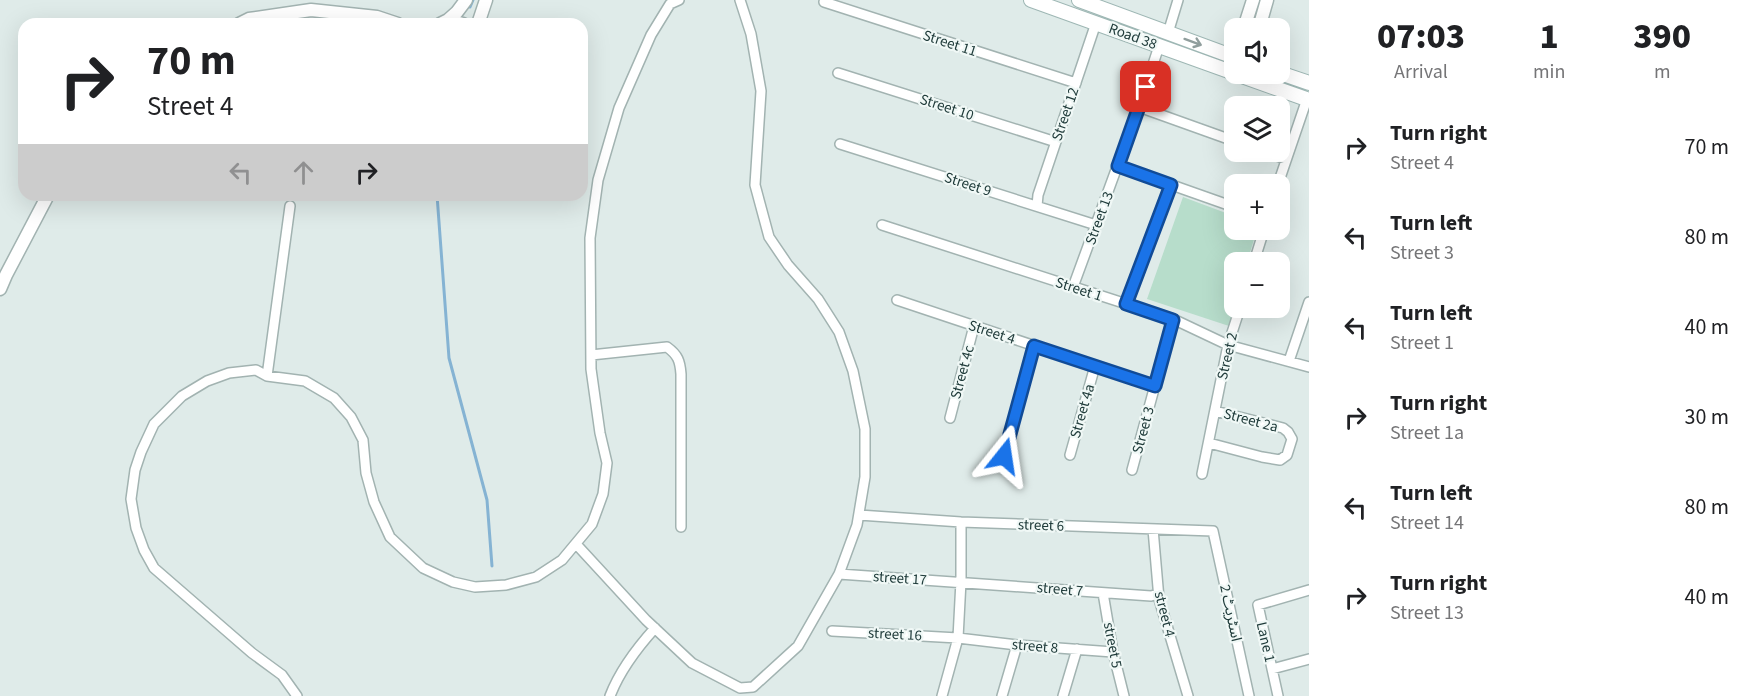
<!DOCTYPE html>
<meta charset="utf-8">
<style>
:root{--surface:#fff;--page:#f2f2f2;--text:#202124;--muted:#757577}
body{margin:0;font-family:"Source Sans 3","Noto Sans Arabic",sans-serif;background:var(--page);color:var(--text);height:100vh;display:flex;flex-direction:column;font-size:22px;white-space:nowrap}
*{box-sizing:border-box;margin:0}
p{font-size:20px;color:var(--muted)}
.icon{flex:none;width:33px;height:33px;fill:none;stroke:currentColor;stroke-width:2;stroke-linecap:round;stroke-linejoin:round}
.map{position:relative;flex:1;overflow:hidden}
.side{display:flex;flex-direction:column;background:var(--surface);width:450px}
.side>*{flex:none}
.banner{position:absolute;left:18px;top:18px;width:570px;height:183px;border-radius:18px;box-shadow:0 6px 24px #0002;background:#fff;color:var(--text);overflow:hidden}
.controls{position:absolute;left:1224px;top:18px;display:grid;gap:12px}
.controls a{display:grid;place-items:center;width:66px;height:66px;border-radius:12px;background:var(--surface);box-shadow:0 6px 24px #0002;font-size:30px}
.pin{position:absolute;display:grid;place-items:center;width:51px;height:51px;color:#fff;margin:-26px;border-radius:12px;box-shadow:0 3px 9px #0006}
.me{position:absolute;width:66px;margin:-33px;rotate:15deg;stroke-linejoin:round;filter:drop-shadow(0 0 4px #0008)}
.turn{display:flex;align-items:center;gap:21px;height:126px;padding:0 30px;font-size:27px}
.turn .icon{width:78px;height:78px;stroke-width:2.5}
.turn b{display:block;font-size:42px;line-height:51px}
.lanes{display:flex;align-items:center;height:57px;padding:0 30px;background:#0003;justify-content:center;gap:30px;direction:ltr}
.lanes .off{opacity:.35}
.eta{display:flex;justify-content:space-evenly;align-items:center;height:102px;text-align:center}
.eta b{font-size:36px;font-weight:800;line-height:42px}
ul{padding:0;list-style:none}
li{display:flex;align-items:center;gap:18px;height:90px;padding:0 30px}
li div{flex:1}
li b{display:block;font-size:22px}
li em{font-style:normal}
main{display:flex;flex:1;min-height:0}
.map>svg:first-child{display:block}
</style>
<main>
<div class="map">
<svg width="1309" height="696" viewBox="0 0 1309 696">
<rect width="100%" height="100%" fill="#dfebe9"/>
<path fill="#b7ddcb" d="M 1183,197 L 1234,216 L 1234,230 L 1257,230 L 1247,262 L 1234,262 L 1234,307 L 1229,326 L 1147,299 Z"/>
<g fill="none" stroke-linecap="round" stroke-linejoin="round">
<path stroke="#85b3d3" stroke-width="3" d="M 470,7 L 473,0
M 437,195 L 449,358 L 487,500 L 492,566"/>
<defs>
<path id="minor" d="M 824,2 L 1076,83
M 1168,33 L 1178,0
M 838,73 L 1056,142
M 1139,107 L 1234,141
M 840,144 L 1096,225
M 1265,152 L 1286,159
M 1118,166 L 1234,207
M 1278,184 L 1307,99
M 1037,206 L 1038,195 L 1096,23
M 882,225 L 1173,319 L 1228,345 L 1309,367
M 1254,262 L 1264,230
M 1073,287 L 1139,107 L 1159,46
M 897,300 L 1155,386
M 1127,304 L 1171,185
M 591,355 L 667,347 C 678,355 680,361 681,374 L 681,527
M 1289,361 L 1309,302
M 267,376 L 290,206
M 950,418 L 974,326
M 1209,443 L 1262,457 L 1280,460 L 1287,455 L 1292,439 L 1288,432 L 1283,428 L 1215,411
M 1070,455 L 1095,366
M 1004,456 L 1033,346
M 1132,470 L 1173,319
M 1202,474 L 1228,345 L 1240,308
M 859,515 L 961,522 L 1213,531 L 1249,696
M 1153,529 L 1159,599 L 1188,696
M 576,544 L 646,620 L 692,663 L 740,688 L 753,687 L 798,646 L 839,574 L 857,525 L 865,477 L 865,429 L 853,371 L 839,332 L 818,299 L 788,265 L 769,237 L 755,185 L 761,91 L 751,34 L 740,0
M 839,574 L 1151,596 L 1158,594
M 1103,593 L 1113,652 L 1124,696
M 832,631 L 958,638 L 1017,645 L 1113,652
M 1272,669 L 1309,659
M 297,696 L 282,675 L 252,653 L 154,568 L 144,550 L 136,528 L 131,499 L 135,470 L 141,452 L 154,424 L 182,396 L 207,381 L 229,373 L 256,370 L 267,376 L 305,381 L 334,398 L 351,417 L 363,440 L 366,473 L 374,502 L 390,537 L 423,568 L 453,582 L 475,587 L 506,585 L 536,577 L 562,560 L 592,524 L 603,494 L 607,463 L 600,433 L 591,369 L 590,238 L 598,180 L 619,108 L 651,35 L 670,4 L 679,0
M 610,696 C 620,670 636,649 655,628
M 942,696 L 958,638 L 961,581 L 961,522
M 1002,696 L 1017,645
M 1063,696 L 1077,649
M 1278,696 L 1258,605 L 1309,590"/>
<path id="tertiary" d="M 448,20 L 457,12 L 466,0
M 239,24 L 249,19 L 311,10 L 377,17 L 398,24
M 440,24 L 448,20 L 463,24
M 478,24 L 486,0
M 1244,28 L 1253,0
M 1259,28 L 1267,0
M 0,289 L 6,275 L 48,195"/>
<path id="secondary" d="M 1031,0 L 1234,73
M 1079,0 L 1234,57
M 1280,73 L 1309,83
M 1236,74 L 1309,100"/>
</defs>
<use href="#minor" stroke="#a2b3b1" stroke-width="12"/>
<use href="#tertiary" stroke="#a2b3b1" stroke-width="15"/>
<use href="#secondary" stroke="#9eb7b4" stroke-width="16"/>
<use href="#minor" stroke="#fff" stroke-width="9"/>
<use href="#tertiary" stroke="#fff" stroke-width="12"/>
<use href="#secondary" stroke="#fff" stroke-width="14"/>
</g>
<defs><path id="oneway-shaft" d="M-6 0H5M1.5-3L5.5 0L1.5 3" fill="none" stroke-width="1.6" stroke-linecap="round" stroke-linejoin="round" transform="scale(1.5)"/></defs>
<use stroke="#909e9d" href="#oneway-shaft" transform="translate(1193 42) rotate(20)"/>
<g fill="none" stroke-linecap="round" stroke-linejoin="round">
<defs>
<path id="route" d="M 1004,456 L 1034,346 L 1155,386 L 1173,320 L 1126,304 L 1171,185 L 1118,166 L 1146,87"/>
</defs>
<use href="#route" stroke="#114b97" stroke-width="15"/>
<use href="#route" stroke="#1a73e8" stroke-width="10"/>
</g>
<g text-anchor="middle" stroke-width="4.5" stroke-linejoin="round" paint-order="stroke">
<g font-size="15" fill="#203c3b" stroke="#f0f8f6">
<text transform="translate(1133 36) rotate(20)" y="5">Road 38</text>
<text transform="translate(950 43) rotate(18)" y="5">Street 11</text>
<text transform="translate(947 107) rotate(18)" y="5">Street 10</text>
<text transform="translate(1065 114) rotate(-71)" y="5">Street 12</text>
<text transform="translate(968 184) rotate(18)" y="5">Street 9</text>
<text transform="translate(1099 218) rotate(-70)" y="5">Street 13</text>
<text transform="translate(1079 289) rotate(18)" y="5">Street 1</text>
<text transform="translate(992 332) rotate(18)" y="5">Street 4</text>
<text transform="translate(1227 356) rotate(-77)" y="5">Street 2</text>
<text transform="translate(962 372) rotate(-75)" y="5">Street 4c</text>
<text transform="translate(1082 411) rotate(-74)" y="5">Street 4a</text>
<text transform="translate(1251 420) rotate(15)" y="5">Street 2a</text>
<text transform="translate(1143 430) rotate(-75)" y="5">Street 3</text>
<text transform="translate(1041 525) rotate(2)" y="5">street 6</text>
<text transform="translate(900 578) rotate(4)" y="5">street 17</text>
<text transform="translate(1060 589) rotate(5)" y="5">street 7</text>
<text transform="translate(1231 613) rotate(78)" y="5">اسٹریٹ 2</text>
<text transform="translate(1165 614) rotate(76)" y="5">street 4</text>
<text transform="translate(895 634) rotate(3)" y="5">street 16</text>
<text transform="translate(1266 642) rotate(77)" y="5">Lane 1</text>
<text transform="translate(1113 645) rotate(79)" y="5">street 5</text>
<text transform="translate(1035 646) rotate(5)" y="5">street 8</text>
</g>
</g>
</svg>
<div class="controls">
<a><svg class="icon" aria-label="sound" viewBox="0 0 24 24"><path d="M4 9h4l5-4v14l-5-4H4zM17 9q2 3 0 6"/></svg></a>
<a><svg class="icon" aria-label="layers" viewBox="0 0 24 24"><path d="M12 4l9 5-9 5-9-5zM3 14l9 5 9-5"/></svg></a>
<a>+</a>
<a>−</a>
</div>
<div class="pin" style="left:1146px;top:87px;background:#d93025"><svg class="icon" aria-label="arrive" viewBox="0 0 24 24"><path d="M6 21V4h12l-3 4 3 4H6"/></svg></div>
<svg class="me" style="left:1004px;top:456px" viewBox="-20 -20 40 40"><path d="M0-17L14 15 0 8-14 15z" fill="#1a73e8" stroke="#fff" stroke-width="4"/></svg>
<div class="banner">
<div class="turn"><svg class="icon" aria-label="right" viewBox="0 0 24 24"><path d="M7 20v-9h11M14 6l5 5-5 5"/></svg><div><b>70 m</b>Street 4</div></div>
<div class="lanes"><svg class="icon off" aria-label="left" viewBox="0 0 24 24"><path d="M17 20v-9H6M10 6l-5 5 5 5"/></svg><svg class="icon off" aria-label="ahead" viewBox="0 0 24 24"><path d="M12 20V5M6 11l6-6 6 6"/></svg><svg class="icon" aria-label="right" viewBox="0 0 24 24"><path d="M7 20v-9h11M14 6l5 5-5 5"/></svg></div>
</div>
</div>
<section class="side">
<div class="eta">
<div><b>07:03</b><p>Arrival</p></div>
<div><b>1</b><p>min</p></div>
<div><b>390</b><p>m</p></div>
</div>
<ul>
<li><svg class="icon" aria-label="right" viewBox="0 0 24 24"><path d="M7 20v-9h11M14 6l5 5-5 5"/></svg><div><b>Turn right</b><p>Street 4</p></div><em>70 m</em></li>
<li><svg class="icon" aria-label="left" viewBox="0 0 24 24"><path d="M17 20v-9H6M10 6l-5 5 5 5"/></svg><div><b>Turn left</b><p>Street 3</p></div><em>80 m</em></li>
<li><svg class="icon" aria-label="left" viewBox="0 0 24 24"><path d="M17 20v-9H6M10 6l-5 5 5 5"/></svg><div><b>Turn left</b><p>Street 1</p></div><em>40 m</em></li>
<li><svg class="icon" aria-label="right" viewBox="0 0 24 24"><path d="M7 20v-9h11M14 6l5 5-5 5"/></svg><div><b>Turn right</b><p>Street 1a</p></div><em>30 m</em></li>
<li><svg class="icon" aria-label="left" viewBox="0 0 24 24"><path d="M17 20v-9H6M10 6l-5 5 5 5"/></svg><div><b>Turn left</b><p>Street 14</p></div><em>80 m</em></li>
<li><svg class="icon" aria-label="right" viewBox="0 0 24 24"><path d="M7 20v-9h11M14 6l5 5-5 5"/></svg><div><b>Turn right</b><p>Street 13</p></div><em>40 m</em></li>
</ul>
</section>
</main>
